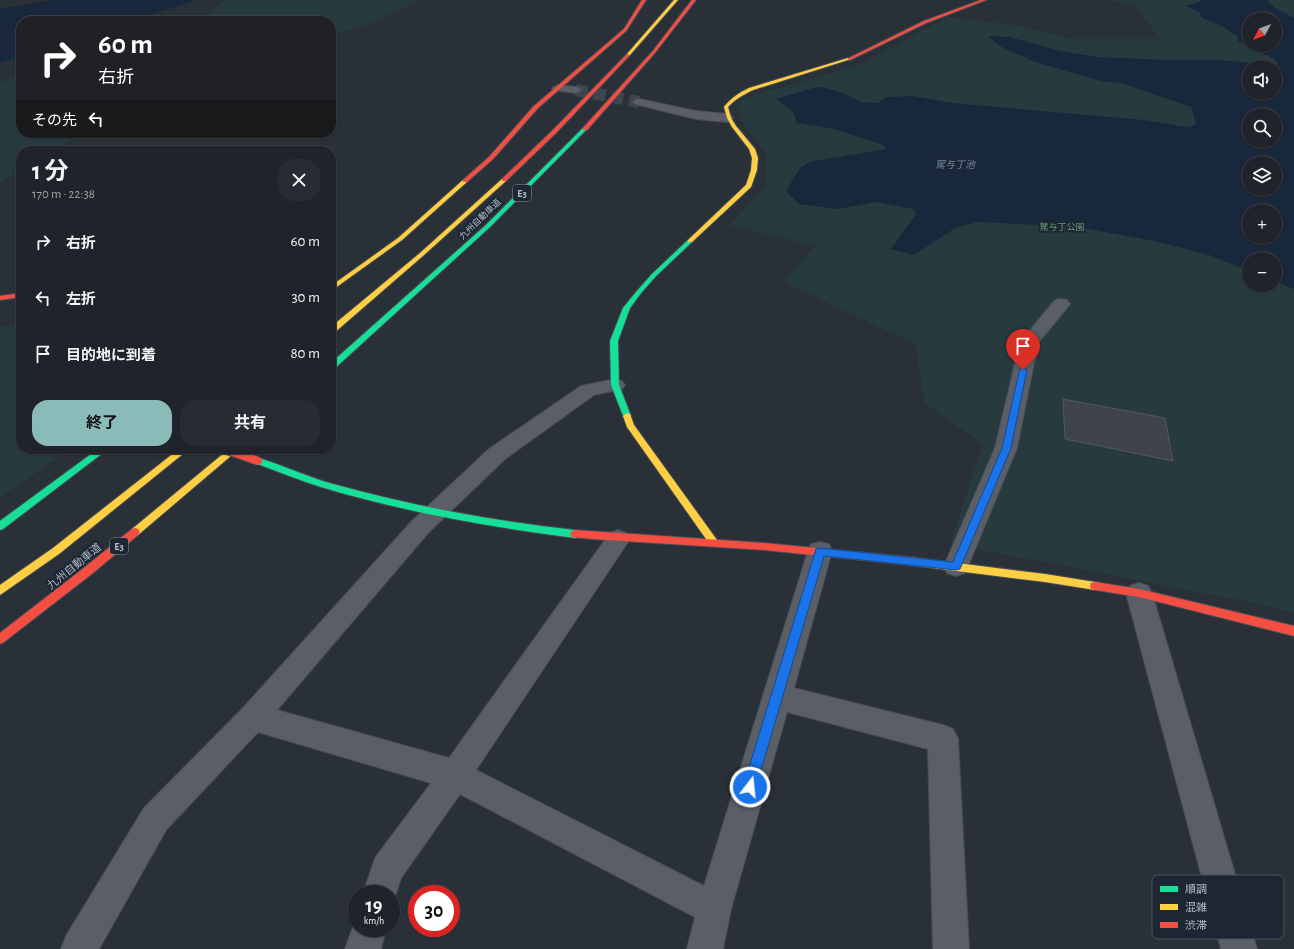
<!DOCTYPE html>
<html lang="ja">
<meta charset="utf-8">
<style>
:root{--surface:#20242a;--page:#282c32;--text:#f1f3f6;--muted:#a2a4a8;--line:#3d4147;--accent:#8bbbb9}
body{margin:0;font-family:"Alegreya Sans","Noto Sans JP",sans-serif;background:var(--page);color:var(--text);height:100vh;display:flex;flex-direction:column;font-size:15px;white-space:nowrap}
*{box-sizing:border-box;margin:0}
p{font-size:13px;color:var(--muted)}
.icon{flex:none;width:22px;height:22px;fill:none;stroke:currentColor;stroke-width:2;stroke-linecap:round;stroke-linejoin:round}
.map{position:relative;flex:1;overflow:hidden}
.sheet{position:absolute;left:16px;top:146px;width:320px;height:308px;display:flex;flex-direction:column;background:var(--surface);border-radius:16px;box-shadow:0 1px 3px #0004,0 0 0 1px var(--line)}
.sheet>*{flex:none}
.banner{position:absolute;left:16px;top:16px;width:320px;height:122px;border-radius:16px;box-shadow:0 1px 3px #0004,0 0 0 1px var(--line);background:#202124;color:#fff;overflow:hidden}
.needle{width:26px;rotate:229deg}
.buttons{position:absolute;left:1242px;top:12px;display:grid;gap:8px}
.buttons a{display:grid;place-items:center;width:40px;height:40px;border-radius:50%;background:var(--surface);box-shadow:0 1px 3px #0004,0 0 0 1px var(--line);font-size:20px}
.speed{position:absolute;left:348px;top:885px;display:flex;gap:8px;font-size:20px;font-weight:700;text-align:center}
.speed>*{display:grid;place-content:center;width:52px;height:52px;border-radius:50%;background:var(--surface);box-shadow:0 1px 3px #0004,0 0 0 1px var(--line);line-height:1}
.speed small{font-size:10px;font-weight:400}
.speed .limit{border:6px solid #d22;background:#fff;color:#111}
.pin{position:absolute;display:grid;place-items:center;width:34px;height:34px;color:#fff;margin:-41px -17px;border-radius:50% 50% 50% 0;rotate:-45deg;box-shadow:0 0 4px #0007}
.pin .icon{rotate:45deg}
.me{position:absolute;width:44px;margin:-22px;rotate:16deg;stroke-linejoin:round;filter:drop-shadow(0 0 3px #0008)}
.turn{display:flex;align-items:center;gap:14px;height:84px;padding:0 16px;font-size:18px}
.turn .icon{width:52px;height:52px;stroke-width:2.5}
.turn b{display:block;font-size:28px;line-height:34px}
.then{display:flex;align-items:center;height:38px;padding:0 16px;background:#0003;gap:8px;font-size:15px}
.round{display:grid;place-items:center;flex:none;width:42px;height:42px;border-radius:16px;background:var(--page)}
.headline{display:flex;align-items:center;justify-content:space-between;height:68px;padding:0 16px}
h1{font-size:24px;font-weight:700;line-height:30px}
.button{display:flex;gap:8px;margin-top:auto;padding:8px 16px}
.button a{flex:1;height:46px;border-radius:16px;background:var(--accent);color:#111;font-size:16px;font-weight:700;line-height:46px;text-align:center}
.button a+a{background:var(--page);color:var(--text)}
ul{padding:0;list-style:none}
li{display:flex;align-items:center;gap:12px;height:56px;padding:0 16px}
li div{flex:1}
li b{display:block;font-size:15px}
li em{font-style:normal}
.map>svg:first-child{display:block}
</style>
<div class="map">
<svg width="1294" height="949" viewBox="0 0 1294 949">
<rect width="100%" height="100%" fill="#2a3038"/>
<path fill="#273a3e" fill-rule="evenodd" d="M 225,0 L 422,0 L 368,24 L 331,35 L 331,21 L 202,21 L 212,10 Z
M 1105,0 L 1294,0 L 1294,613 L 1245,601 L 950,544 L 983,444 L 925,403 L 915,344 L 782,281 L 816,246 L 730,225 L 765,186 L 766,153 L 745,126 L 735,105 L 748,97 L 858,65 L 948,17 L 1014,25 L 1073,39 L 1160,39 L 1136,6 ZM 1249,19 L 1275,19 L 1275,45 L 1249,45 ZM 1249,67 L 1275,67 L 1275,93 L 1249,93 ZM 1249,115 L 1275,115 L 1275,141 L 1249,141 ZM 1249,163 L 1275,163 L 1275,189 L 1249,189 ZM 1249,211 L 1275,211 L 1275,237 L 1249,237 ZM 1249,259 L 1275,259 L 1275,285 L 1249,285 Z
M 21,76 L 21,133 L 83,133 L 53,151 L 21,151 L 21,170 L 0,183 L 0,82 Z
M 21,323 L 21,449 L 71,449 L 0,497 L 0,327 Z"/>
<path fill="#19273c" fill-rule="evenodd" d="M 53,0 L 196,0 L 131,21 L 21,21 L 21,56 L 0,63 L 0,9 Z
M 1200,0 L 1267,0 L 1275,8 L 1294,18 L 1294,289 L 1275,281 L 1275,259 L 1249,259 L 1249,271 L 1209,255 L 1155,241 L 1077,227 L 979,222 L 957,227 L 914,255 L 891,249 L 916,214 L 913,209 L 876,202 L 837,209 L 799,204 L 786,191 L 800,168 L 809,162 L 886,149 L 883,145 L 834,129 L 797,123 L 793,111 L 776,99 L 817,87 L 826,88 L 848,95 L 860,102 L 878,103 L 887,97 L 913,96 L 952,103 L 1144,120 L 1187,127 L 1196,124 L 1191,107 L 1121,83 L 1100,81 L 1029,60 C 1015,51 998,49 989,36 L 1010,37 L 1059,51 L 1097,57 L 1166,60 L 1220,60 L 1272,65 L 1277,64 L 1276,60 L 1238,41 L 1238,37 L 1222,26 L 1202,18 L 1199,12 L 1185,6 L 1200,2 ZM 1249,19 L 1275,19 L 1275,45 L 1249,45 ZM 1249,67 L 1275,67 L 1275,93 L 1249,93 ZM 1249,115 L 1275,115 L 1275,141 L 1249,141 ZM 1249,163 L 1275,163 L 1275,189 L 1249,189 ZM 1249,211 L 1275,211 L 1275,237 L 1249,237 Z"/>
<path fill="#3f444c" stroke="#52575f" d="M 1063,399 L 1165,418 L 1173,461 L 1065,439 Z"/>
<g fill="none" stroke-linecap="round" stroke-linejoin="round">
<path stroke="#3f454e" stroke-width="12" stroke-dasharray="12 6" stroke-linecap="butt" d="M 576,90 L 639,102"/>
<defs>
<path id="street" d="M 558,85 L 576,87 L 582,90 L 576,93 L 554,90 L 552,88 Z
M 639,99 L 696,111 L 727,114 L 731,115 L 733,118 L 731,121 L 727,122 L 696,119 L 635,104 L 633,102 L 635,100 Z
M 1061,299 L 1067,300 L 1070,304 L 1038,343 L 1017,448 L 968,566 L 965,573 L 956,576 L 947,573 L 944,566 L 995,448 L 1020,342 L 1055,300 Z
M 615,379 L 622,381 L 625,385 L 622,389 L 594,395 L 505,459 L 428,533 L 277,710 L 449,758 L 610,533 L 618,530 L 626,533 L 630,539 L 476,770 L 704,886 L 808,551 L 811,544 L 820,542 L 829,544 L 832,551 L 794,688 L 943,725 L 953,729 L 958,739 L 969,949 L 933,949 L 928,749 L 787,712 L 731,909 L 723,949 L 687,949 L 695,917 L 460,794 L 401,878 L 392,906 L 391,894 L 363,894 L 375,858 L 431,783 L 258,732 L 166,830 L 99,949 L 61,949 L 66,936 L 144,808 L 243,708 L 412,521 L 489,449 L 581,386 Z
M 1139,583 L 1148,586 L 1152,593 L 1257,949 L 1221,949 L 1126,593 L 1130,586 Z
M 357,916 L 357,928 L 386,928 L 381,949 L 345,949 Z"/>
<path id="fast" d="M 583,128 L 587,129 L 490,227 L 334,369 L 331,369 L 331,363 L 486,225 Z
M 688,240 L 693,241 L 656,276 L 641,293 L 630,308 L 618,341 L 619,385 L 631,416 L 630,418 L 624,418 L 611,385 L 610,341 L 623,308 L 637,291 L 652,274 Z
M 98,449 L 108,449 L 3,529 L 0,530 L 0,521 Z
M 258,458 C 283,465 307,477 333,484 C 412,506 493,521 575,530 L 578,531 L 580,534 L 578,537 L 575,538 C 489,527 404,512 321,487 C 299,480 277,471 255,463 L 254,461 L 255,459 Z"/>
<path id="slow" d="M 674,0 L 678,0 L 629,56 L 627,56 L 627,54 Z
M 848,58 L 851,59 L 753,90 C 743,95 735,99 728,107 L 731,118 L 736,126 L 755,149 L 758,158 L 757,170 L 751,187 L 692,242 L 688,242 L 688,240 L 746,185 L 751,170 L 752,158 L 749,149 L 732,127 L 727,118 L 724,107 C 731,98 739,93 749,88 Z
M 502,179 L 507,180 L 424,255 L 334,333 L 331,333 L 331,327 L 420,253 Z
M 463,180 L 468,181 L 402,240 L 331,291 L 331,286 L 398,238 Z
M 627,413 L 630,414 L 634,425 L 717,540 L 719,543 L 717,546 L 711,546 L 627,427 L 623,416 Z
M 179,449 L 189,449 L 59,554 L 0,595 L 0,585 L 53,548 Z
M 229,449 L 239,449 L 138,535 L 132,535 L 130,532 L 132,529 Z
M 909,557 L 1045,574 L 1095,582 L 1099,583 L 1100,586 L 1099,589 L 1095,590 L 1045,582 L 909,565 L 905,564 L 904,561 L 905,558 Z"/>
<path id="jam" d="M 642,0 L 646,0 L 626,31 L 538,108 L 493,159 L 467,182 L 463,182 L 463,180 L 489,157 L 534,106 L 624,29 Z
M 692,0 L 696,0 L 654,54 L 587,130 L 583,130 L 583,128 L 652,52 Z
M 981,0 L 986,0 L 926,23 L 850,60 L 847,59 L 924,21 Z
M 627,54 L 630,55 L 556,133 L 506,181 L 502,181 L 502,179 L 552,131 Z
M 21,293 L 21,297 L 0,300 L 0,296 Z
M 135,528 L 138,529 L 140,532 L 138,535 L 93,573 L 4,642 L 0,644 L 0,633 L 85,567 L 132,529 Z
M 575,530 L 764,543 L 909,557 L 913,558 L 914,561 L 913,564 L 909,565 L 764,550 L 592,539 L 572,537 L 570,534 L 572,531 Z
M 1095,582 L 1139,589 L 1294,626 L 1294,636 L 1139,597 L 1095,590 L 1091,589 L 1090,586 L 1091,583 Z"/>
</defs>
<use href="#street" stroke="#484c55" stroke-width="2"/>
<use href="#fast" stroke="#484c55" stroke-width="2"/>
<use href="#slow" stroke="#484c55" stroke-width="2"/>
<use href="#jam" stroke="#484c55" stroke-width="2"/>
<use href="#street" fill="#5a5e66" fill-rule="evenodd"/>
<use href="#fast" fill="#16e098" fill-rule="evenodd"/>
<use href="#slow" fill="#ffcf43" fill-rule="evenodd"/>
<use href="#jam" fill="#f24e42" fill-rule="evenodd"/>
<defs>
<path id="jam-bridge" d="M 224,449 L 258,461"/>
</defs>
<use href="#jam-bridge" stroke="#484c55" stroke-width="10" stroke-linecap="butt"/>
<use href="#jam-bridge" stroke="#f24e42" stroke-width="8"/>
</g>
<path fill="#1a73e8" stroke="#114b97" d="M 1020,368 L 1023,368 L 1027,370 L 1011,448 L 960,569 L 956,570 L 824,556 L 756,787 L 754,792 L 750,794 L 745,792 L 743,787 L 816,549 L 820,548 L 953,562 L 1002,448 Z"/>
<g text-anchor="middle" stroke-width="4" stroke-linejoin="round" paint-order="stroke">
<g font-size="9" fill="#b4bcc9" stroke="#1d2633">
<text transform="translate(480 219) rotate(-44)" y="3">九州自動車道</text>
</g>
<g font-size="9" fill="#6b9a76" stroke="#1d2633">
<text x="1062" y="230">駕与丁公園</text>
</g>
<g font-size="10" font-style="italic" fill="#6d86a8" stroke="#1d2633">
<text x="955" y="168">駕与丁池</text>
</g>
<g fill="#1d2633" stroke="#878f9c" stroke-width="1">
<rect x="513" y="185" width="18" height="16" rx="3"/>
<rect x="110" y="538" width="18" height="16" rx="3"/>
</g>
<g font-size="10" font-weight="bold" fill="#b4bcc9">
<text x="522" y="197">E3</text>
<text x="119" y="550">E3</text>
</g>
<g font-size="11" fill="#b4bcc9" stroke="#1d2633">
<text transform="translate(74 566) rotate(-39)" y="4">九州自動車道</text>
</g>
</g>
<rect x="1152" y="875" width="132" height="64" rx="6" fill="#1d2633" stroke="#4a5360" stroke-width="1"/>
<rect x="1160" y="886" width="18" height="6" fill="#16e098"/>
<rect x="1160" y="904" width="18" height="6" fill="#ffcf43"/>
<rect x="1160" y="922" width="18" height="6" fill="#f24e42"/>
<g font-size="11" fill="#b4bcc9">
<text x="1185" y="893">順調</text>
<text x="1185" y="911">混雑</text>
<text x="1185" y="929">渋滞</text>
</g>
</svg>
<div class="buttons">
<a><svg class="needle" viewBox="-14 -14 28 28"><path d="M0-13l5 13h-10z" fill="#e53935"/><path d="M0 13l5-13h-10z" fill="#a2a4a8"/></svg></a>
<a><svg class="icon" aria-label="sound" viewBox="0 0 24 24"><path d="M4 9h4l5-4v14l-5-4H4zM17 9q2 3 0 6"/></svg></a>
<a><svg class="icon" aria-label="search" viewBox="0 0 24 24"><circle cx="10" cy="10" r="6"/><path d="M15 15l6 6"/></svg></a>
<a><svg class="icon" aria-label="layers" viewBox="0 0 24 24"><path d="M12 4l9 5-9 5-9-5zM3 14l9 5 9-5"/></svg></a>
<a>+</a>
<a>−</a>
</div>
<div class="speed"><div>19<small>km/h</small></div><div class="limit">30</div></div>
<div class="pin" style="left:1023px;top:370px;background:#d93025"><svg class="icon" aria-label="arrive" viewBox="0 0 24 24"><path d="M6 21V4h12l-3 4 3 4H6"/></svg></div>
<svg class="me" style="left:750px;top:787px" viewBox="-20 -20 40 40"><circle r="17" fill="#1a73e8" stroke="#fff" stroke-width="3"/><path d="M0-11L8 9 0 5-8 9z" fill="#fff"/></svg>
<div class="banner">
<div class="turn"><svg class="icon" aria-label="right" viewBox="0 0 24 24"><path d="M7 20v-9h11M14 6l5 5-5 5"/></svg><div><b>60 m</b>右折</div></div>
<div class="then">その先<svg class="icon" aria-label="left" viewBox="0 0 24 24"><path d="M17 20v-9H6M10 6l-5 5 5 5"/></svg></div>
</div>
<section class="sheet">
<div class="headline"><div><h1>1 分</h1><p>170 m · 22:38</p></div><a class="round"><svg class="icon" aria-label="close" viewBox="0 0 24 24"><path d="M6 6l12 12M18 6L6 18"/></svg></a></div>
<ul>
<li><svg class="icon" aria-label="right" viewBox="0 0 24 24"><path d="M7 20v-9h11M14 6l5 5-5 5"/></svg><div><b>右折</b></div><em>60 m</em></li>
<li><svg class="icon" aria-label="left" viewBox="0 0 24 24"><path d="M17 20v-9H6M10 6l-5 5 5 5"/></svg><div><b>左折</b></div><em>30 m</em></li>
<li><svg class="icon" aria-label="arrive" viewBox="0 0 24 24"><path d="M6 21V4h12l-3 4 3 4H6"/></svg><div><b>目的地に到着</b></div><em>80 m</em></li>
</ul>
<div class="button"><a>終了</a><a>共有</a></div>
</section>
</div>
